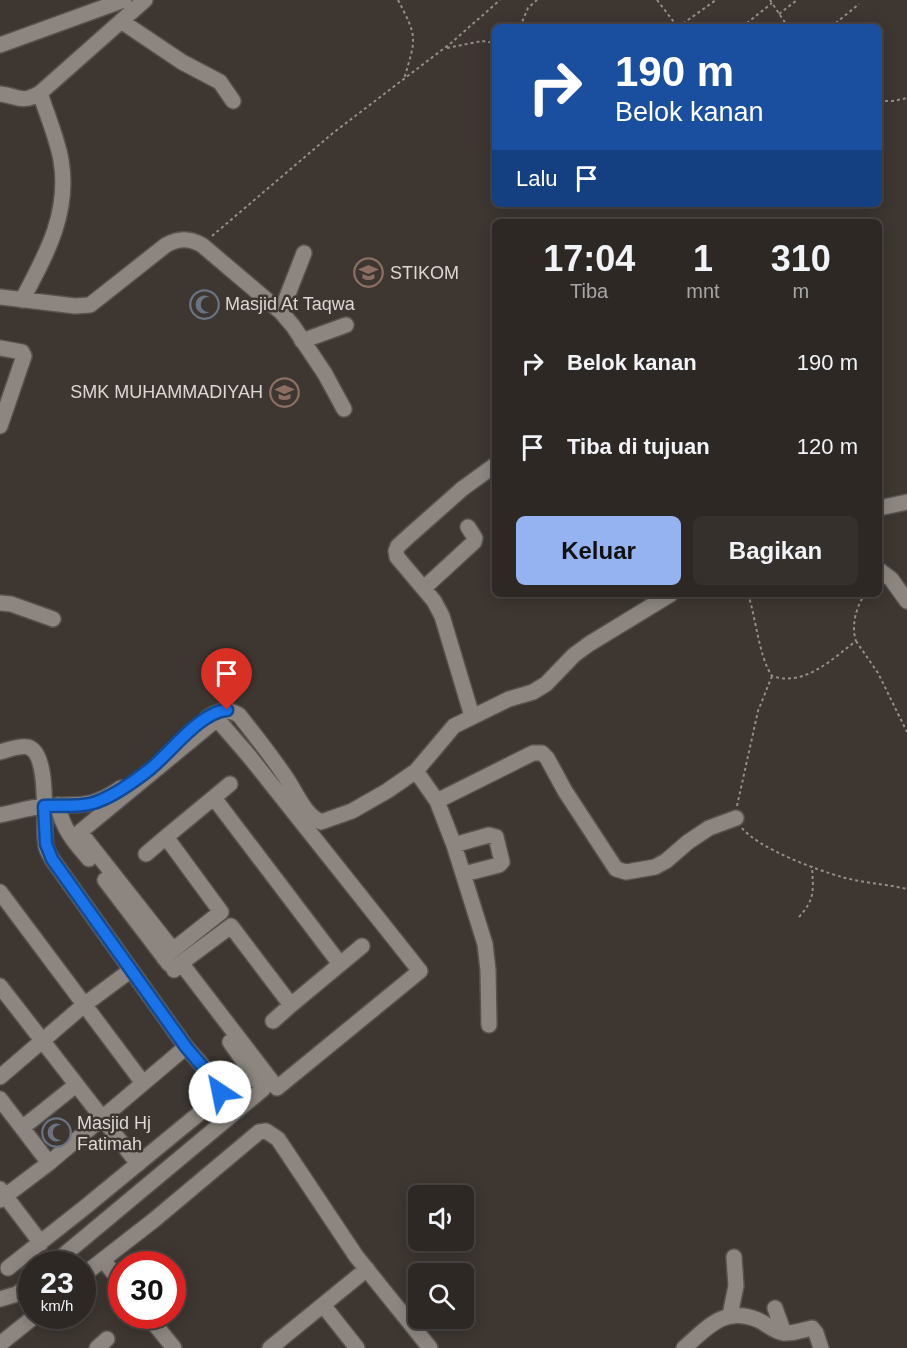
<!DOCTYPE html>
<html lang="id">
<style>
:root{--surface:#2e2825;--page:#36302d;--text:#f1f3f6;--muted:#a7a6a7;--line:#494442;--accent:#95b2f1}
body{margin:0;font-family:Arial,sans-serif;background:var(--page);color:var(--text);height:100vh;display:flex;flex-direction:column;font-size:22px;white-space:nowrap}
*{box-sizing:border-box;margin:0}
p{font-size:20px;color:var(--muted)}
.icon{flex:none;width:33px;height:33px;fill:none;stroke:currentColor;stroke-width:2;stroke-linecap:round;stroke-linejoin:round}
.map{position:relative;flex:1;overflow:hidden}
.drawer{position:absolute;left:492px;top:219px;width:390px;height:378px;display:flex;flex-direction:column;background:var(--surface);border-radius:9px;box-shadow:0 3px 15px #0003,0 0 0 2px var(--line)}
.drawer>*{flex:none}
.top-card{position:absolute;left:492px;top:24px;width:390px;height:183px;border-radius:9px;box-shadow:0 3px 15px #0003,0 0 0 2px var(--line);background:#1a4fa0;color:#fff;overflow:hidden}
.tools{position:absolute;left:408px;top:1185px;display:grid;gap:12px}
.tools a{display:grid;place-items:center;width:66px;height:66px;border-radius:9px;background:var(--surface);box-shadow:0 3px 15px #0003,0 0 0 2px var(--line);font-size:30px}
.speed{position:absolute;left:18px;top:1251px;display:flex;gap:12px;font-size:30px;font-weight:700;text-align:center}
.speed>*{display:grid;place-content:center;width:78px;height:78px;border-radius:50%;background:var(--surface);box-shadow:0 3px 15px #0003,0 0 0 2px var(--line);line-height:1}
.speed small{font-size:15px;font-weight:400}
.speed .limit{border:9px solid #d22;background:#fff;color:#111}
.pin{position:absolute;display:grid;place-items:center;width:51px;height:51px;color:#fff;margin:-62px -26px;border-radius:50% 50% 50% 0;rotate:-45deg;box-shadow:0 0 6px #0007}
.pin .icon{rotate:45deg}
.me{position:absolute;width:66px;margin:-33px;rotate:326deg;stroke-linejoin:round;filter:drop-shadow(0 0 4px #0008)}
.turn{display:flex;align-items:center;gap:21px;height:126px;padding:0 24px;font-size:27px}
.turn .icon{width:78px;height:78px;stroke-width:2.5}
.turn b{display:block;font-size:42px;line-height:51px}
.then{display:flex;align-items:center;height:57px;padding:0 24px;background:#0003;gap:12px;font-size:22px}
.eta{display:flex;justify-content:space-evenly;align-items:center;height:102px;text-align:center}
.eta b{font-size:36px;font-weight:700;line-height:42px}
.cta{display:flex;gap:12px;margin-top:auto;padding:12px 24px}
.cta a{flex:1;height:69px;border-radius:9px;background:var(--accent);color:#111;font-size:24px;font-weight:700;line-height:69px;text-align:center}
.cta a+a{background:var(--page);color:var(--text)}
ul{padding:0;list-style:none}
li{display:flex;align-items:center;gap:18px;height:84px;padding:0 24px}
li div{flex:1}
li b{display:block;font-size:22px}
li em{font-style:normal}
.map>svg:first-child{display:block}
</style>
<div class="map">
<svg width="907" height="1348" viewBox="0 0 907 1348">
<rect width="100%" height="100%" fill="#3d3631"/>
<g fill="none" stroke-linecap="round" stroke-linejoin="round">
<defs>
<path id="minor" d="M 121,21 L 182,62 L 220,82 L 233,101
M 0,45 L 124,0
M 0,94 C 18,96 22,104 40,93 L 145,0
M 0,297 L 75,306 L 90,305 L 166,245 C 179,238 189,238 202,245 L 281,312 L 293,326 L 325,374 L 344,409
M 22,300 C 46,255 70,213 61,160 C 57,138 47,115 40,93
M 281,312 L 304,253
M 302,341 L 346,325
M 0,348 L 22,352 L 24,356 L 0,426
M 879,508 L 907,502
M 879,570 L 891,579 L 907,601
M 424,588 L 474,542 L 475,538 L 468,527
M 0,603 L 11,604 L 53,619
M 472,716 L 442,616 L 434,601 L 397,557 L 396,551 L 398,546 L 409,536 L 462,489 L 495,465
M 207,718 C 218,711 227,708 239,715 C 255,735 272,757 287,779 C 297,794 304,814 321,822 L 352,811 L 387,791 L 416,771 L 454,726 L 509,699 L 533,692 L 546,684 L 574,655 L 589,644 L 671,594
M 0,752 C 8,750 19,745 28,747 C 51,754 42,826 46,846 C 47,851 50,855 52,859 L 186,1047 L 215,1080 L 220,1092 L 218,1098 L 84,1208 L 8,1268
M 416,771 L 437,801 L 454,845 L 485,944 L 488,970 L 489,1025
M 214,798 L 340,964
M 437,801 L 533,753 L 542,753 L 547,758 L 565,791 L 616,869 L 626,872 L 655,867 L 666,861 L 688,842 L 709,828 L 736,818
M 58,805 C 62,828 74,842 89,859
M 0,815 C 15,812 31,807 46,806 C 81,803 89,810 121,788
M 454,845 L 489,835 L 496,837 L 502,862 L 499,865 L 464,874
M 146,854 L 166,837
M 105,880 L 169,964
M 0,892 L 143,1083
M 173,950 L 221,912 L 166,837 L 230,784
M 164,958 L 173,950 L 80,832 L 217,719 L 249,756 L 420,971 L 277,1088 L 181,963 L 174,970
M 181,963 L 231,926 L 291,1005 L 362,946
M 0,986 L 138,1164
M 273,1021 L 291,1005
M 0,1077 L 84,1005 L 131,970
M 0,1099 L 49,1163
M 22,1128 L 76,1085
M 0,1189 L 41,1243
M 0,1200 L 49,1163 L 186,1047
M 103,1260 L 122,1283
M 53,1264 L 263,1089 L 230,1042
M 82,1276 L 154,1220 L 259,1132 L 266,1131 L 278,1139 L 356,1256 L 430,1348
M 0,1299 L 17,1294 L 32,1282
M 323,1305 L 357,1348
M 775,1308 L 784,1333
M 730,1315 L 736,1286 L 734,1257
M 148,1316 L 174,1348
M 0,1344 L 35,1316
M 97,1348 L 107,1339
M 270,1348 L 367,1269
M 684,1348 C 708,1327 724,1306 758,1320 C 767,1324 774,1332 784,1333 C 792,1334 803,1330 812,1328 L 816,1333 L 821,1348"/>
</defs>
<use href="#minor" stroke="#57524e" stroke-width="18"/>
<path stroke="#948e8a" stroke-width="2" stroke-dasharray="3 3" stroke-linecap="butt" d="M 398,0 C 418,38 416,38 404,79
M 657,0 L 677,26
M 770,0 L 788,27
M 779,14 L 797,0
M 520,27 L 528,8 L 537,0
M 678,27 L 716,0
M 742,27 L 772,3
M 831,27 L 859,4
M 447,48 L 482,41 L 495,43
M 879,101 L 893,101 L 907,98
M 212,236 L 333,133 L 451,43 L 500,0
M 748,594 C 756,618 759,657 772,676 C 805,687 832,659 856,641 C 851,626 856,607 865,594
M 856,641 L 878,673 L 907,732
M 737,806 L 758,711 L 772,676
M 742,828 C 758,848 816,870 842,877 C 863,883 886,884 907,889
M 799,917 C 816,898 813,890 812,866"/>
<use href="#minor" stroke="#8d8680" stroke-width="15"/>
</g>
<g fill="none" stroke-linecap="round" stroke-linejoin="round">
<defs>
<path id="route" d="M 220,1092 L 214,1080 L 186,1047 L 52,859 L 46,844 L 44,806 C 62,805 82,808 99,801 C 117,794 136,780 150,769 C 171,752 200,712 227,710"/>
</defs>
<use href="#route" stroke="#114b97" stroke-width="15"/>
<use href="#route" stroke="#1a73e8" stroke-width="10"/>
</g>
<defs>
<symbol id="university-ring" viewBox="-11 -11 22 22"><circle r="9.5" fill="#3d3631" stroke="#8d6e63" stroke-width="1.5"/><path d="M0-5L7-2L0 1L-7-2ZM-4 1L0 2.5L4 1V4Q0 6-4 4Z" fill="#8d6e63"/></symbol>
<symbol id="mosque-ring" viewBox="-11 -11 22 22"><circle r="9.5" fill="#3d3631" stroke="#6b7280" stroke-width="1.5"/><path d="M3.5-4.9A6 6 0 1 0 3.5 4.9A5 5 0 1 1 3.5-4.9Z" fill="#6b7280"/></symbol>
<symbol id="school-ring" viewBox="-11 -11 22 22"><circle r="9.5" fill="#3d3631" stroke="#8d6e63" stroke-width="1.5"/><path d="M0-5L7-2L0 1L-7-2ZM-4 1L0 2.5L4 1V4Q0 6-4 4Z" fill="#8d6e63"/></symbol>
</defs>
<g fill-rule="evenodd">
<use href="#university-ring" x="352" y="256" width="33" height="33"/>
<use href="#mosque-ring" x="188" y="288" width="33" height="33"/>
<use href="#school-ring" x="268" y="376" width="33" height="33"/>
<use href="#mosque-ring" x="40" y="1116" width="33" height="33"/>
</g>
<g text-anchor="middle" stroke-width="5" stroke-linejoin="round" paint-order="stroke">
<g font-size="18" fill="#ddd8d5" stroke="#3d3631" text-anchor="start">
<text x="390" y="279">STIKOM</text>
<text x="225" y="310">Masjid At Taqwa</text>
<text x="263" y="398" text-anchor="end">SMK MUHAMMADIYAH</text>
<text x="77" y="1129">Masjid Hj<tspan x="77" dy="21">Fatimah</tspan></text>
</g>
</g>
</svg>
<div class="tools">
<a><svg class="icon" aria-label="sound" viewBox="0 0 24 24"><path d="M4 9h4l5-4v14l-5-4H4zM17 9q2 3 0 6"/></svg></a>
<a><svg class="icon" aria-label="search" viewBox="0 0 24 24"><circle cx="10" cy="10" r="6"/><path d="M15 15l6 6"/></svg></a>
</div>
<div class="speed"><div>23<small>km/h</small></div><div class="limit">30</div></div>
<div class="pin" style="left:227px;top:710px;background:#d93025"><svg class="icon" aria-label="arrive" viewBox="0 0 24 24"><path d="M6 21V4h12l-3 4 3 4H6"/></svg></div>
<svg class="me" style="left:220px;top:1092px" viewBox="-20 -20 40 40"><circle r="19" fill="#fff"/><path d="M0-13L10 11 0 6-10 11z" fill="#1a73e8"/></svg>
<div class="top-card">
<div class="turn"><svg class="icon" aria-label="right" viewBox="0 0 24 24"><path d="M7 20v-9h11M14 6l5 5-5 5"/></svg><div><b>190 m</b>Belok kanan</div></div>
<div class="then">Lalu<svg class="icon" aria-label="arrive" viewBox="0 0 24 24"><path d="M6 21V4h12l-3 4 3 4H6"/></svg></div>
</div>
<section class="drawer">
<div class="eta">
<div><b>17:04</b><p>Tiba</p></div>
<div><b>1</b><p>mnt</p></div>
<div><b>310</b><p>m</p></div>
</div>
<ul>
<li><svg class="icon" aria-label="right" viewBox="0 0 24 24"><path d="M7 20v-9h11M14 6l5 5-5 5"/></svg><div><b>Belok kanan</b></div><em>190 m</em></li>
<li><svg class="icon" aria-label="arrive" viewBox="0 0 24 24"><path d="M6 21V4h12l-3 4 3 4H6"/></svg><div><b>Tiba di tujuan</b></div><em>120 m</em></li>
</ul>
<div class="cta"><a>Keluar</a><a>Bagikan</a></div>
</section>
</div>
